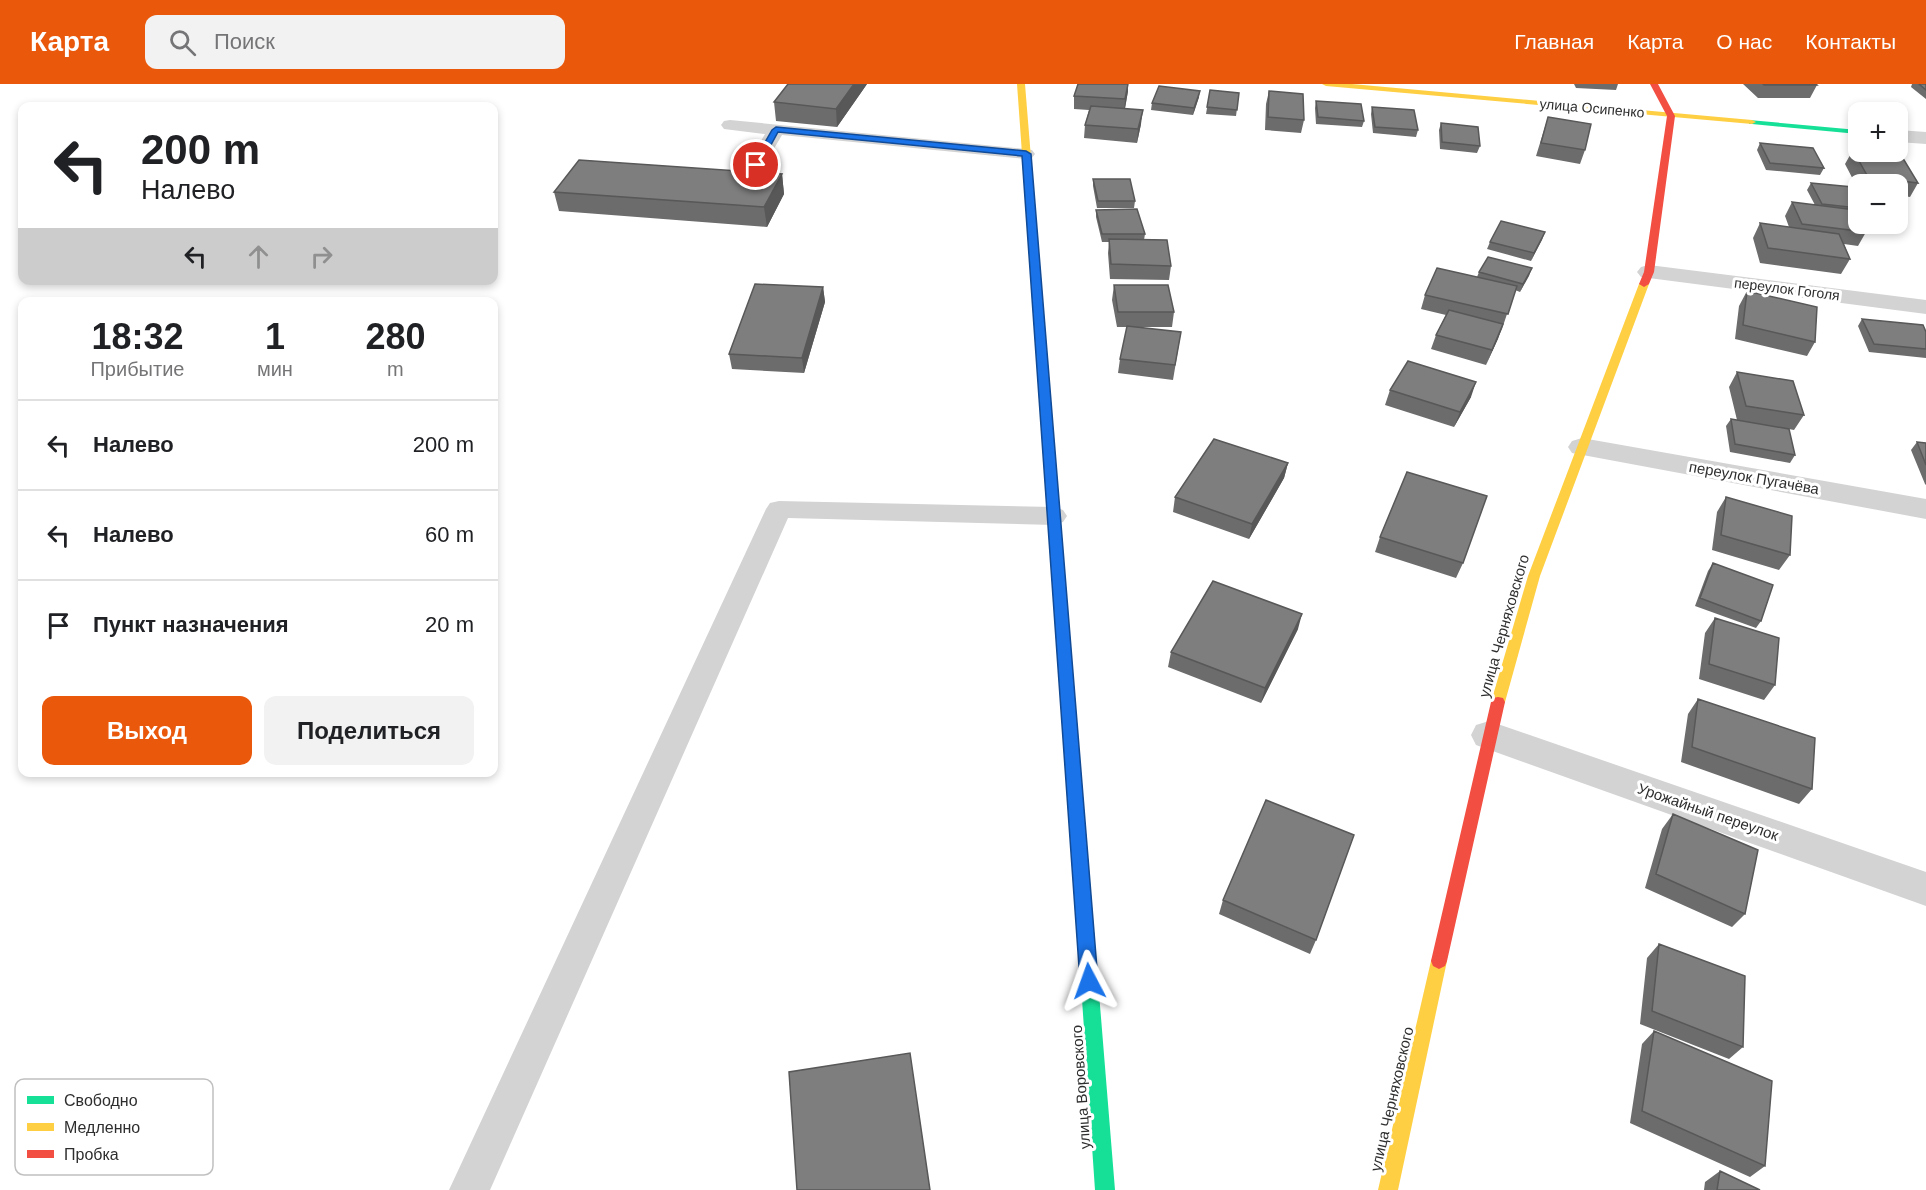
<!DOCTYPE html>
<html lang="ru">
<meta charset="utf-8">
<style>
:root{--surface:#fff;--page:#f2f2f2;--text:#202124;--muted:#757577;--line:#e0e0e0;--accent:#ea580c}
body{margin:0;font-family:Helvetica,sans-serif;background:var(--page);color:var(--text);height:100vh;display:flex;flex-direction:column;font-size:22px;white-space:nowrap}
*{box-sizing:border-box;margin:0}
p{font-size:20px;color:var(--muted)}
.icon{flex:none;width:33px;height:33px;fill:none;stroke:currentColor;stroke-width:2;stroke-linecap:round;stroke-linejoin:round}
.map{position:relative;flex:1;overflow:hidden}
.details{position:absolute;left:18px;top:213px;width:480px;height:480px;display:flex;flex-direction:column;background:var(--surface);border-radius:12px;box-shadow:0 3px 9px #0003}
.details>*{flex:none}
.guide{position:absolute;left:18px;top:18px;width:480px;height:183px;border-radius:12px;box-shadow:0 3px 9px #0003;background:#fff;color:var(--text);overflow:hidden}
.fabs{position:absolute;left:1848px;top:18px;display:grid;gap:12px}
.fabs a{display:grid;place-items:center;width:60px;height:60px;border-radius:12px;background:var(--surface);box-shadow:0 3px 9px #0003;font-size:30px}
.pin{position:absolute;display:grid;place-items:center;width:51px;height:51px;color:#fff;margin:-26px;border:3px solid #fff;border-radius:50%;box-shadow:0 2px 6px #0007}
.me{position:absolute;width:66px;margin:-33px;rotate:356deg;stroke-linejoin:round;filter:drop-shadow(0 0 4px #0008)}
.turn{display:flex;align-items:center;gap:21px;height:126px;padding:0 24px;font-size:27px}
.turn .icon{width:78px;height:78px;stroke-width:2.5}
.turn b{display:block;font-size:42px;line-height:51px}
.lanes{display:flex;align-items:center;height:57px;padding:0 24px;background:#0003;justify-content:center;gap:30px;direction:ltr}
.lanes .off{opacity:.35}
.eta{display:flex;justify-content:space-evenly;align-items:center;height:102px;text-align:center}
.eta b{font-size:36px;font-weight:700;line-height:42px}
.cta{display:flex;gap:12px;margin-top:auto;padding:12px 24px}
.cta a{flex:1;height:69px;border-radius:12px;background:var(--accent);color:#fff;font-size:24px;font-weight:700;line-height:69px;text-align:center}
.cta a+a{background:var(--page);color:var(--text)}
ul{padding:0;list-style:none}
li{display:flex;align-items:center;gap:18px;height:90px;padding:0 24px;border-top:2px solid var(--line)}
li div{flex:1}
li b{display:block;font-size:22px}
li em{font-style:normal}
header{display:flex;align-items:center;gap:36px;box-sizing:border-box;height:84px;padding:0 30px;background:var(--accent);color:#fff}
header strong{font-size:28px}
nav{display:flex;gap:33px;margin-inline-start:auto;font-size:21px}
.search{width:420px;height:54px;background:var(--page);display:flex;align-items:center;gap:15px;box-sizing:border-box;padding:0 21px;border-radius:12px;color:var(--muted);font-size:22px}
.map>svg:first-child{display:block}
</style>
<header>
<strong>Карта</strong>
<div class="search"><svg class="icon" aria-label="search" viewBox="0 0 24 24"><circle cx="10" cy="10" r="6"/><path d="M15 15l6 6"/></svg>Поиск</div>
<nav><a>Главная</a><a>Карта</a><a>О нас</a><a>Контакты</a></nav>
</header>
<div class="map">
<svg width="1926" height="1106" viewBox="0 0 1926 1106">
<rect width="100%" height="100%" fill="#fff"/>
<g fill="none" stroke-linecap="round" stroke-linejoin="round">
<path fill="#d3d3d3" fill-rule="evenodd" d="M 730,36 L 1026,65 L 1032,66 L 1035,70 L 1032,74 L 1026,75 L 782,51 L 762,85 L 750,85 L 747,81 L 765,50 L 724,45 L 721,41 L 724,37 Z
M 779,417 L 1054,423 L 1063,426 L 1067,432 L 1063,438 L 1054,441 L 788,434 L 490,1106 L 449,1106 L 766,425 L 770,419 Z"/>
<path fill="#d3d3d3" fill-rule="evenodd" d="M 1898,46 L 1926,48 L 1926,60 L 1898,58 Z
M 1649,181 L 1926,216 L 1926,230 L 1641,193 L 1637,188 L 1641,183 Z
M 1582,354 L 1926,415 L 1926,435 L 1572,369 L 1568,363 L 1572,357 Z
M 1489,637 L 1926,788 L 1926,822 L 1476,661 L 1471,651 L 1476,641 Z"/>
<path fill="#16e098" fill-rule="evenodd" d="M 1749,36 L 1858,46 L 1858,50 L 1752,40 L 1749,40 Z
M 1082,791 L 1088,793 L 1090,798 L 1115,1106 L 1095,1106 L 1074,798 L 1076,793 Z"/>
<path fill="#ffcf43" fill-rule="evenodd" d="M 1017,0 L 1025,0 L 1060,432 L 1054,436 L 1048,432 Z
M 1322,0 L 1352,0 L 1752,36 L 1756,38 L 1752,40 L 1326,2 Z
M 1644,197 L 1649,200 L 1540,492 L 1505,618 L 1503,622 L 1493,622 L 1491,618 L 1528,492 L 1639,200 Z
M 1439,869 L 1445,872 L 1447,877 L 1398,1106 L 1378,1106 L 1431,877 L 1433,872 Z"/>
<path fill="#f24e42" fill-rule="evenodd" d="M 1650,0 L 1658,0 L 1675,32 L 1654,188 L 1649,200 L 1644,203 L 1639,200 L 1644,188 L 1667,32 Z
M 1054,428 L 1060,432 L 1090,798 L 1088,803 L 1082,805 L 1076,803 L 1074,798 L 1048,432 Z
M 1498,613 L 1503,614 L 1505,618 L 1447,877 L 1445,882 L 1439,885 L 1433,882 L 1431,877 L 1491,618 L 1493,614 Z"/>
</g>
<path fill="#6c6c6c" d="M 867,0 L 837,43 L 776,37 L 774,18 Z
M 1574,0 L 1618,0 L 1616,6 L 1576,4 Z
M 1743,0 L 1816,0 L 1817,1 L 1810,14 L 1758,14 Z
M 1912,0 L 1926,0 L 1926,15 L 1911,3 Z
M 1210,6 L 1239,9 L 1236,32 L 1206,30 Z
M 1128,7 L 1125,25 L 1141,40 L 1137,59 L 1084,54 L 1085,41 L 1089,26 L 1074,25 L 1074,12 Z
M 1269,7 L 1304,36 L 1301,49 L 1265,46 L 1266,20 Z
M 1199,13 L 1193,31 L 1151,26 L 1152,19 Z
M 1316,17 L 1364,37 L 1362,43 L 1316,40 L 1315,24 Z
M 1372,23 L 1418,46 L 1416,53 L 1373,49 L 1371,30 Z
M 1548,33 L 1585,66 L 1580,80 L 1536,72 Z
M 1441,39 L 1480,62 L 1477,69 L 1440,65 L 1439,46 Z
M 1760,59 L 1824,84 L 1820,91 L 1766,86 L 1757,66 Z
M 1853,66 L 1918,99 L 1910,113 L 1898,111 L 1898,100 L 1858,100 L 1858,105 L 1845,80 Z
M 782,90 L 784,110 L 767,143 L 559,127 L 554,108 Z
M 1093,95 L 1135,117 L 1134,124 L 1097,124 L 1093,102 Z
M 1811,99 L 1858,114 L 1858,140 L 1866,148 L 1858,162 L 1844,160 L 1850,175 L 1841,190 L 1760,179 L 1753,154 L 1760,139 L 1789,143 L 1785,132 L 1792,118 L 1815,121 L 1807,106 Z
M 1096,126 L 1145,150 L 1144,156 L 1171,182 L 1169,196 L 1110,195 L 1108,169 L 1109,158 L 1102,158 L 1096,133 Z
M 1545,148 L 1531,177 L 1487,165 L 1490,158 Z
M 1532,184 L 1520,208 L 1515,206 L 1502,245 L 1486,281 L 1431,265 L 1436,251 L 1446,231 L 1421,225 L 1425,211 L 1477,193 L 1479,188 Z
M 1114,201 L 1174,228 L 1172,243 L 1134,243 L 1181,248 L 1173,296 L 1118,289 L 1120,275 L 1127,243 L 1117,243 L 1112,216 Z
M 823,203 L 825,218 L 804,289 L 732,285 L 729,270 Z
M 1747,207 L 1815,258 L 1807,272 L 1735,255 L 1739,222 Z
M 1862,235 L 1926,248 L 1926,274 L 1869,268 L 1858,242 Z
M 1737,288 L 1804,331 L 1794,346 L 1778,343 L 1795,371 L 1790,379 L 1730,368 L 1726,342 L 1731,335 L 1737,336 L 1729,303 Z
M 1390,306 L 1471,313 L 1454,343 L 1385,321 Z
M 1917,358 L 1926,359 L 1926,401 L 1925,400 L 1911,366 Z
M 1288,379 L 1284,394 L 1249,455 L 1173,428 L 1175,413 Z
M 1726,413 L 1790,471 L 1779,486 L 1712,466 L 1717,428 Z
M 1380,453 L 1463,479 L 1456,494 L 1375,468 Z
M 1713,479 L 1761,537 L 1756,544 L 1695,522 L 1708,487 Z
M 1715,534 L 1775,601 L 1764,616 L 1699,595 L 1705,549 Z
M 1298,545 L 1261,619 L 1168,583 L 1171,568 Z
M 1698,615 L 1812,705 L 1799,720 L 1681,678 L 1688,630 Z
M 1673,730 L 1745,830 L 1732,843 L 1645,804 L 1662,745 Z
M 1223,816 L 1316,856 L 1310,870 L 1219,830 Z
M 1659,860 L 1743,963 L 1729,975 L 1640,940 L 1647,874 Z
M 1654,947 L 1765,1082 L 1750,1093 L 1630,1039 L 1642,960 Z
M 1720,1087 L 1760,1106 L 1704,1106 L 1705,1098 Z"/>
<path fill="#585858" d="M 854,0 L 867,0 L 837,43 L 836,25 Z
M 1128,0 L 1128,7 L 1124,29 L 1125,15 Z
M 1200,7 L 1199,13 L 1193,31 L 1194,24 Z
M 1143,26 L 1141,40 L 1137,59 L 1138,45 Z
M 782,90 L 784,110 L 767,143 L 764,123 Z
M 1545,148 L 1542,156 L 1531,177 L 1534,169 Z
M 1532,184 L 1529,192 L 1520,208 L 1523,200 Z
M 823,203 L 825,218 L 804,289 L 802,274 Z
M 1503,240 L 1498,255 L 1486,281 L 1492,266 Z
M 1476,298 L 1471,313 L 1454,343 L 1460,328 Z
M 1288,379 L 1284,394 L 1249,455 L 1252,440 Z
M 1302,530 L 1298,545 L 1261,619 L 1265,604 Z"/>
<path fill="#7e7e7e" stroke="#585858" stroke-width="1.5" d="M 788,0 L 854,0 L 836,25 L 774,18 Z
M 1078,0 L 1128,0 L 1125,15 L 1074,12 Z
M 1763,0 L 1816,0 L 1817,1 L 1764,1 Z
M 1919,0 L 1926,0 L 1926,6 Z
M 1159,2 L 1200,7 L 1194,24 L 1152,19 Z
M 1210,6 L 1239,9 L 1237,26 L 1207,23 Z
M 1269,7 L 1303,10 L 1304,36 L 1268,33 Z
M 1316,17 L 1361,20 L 1364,37 L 1318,33 Z
M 1091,22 L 1143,26 L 1138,45 L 1085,41 Z
M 1372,23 L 1414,26 L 1418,46 L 1375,43 Z
M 1548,33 L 1591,40 L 1585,66 L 1541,59 Z
M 1441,39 L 1478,43 L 1480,62 L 1442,58 Z
M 1760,59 L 1813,64 L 1824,84 L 1770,79 Z
M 1853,66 L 1858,67 L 1858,68 L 1901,71 L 1918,99 L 1868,93 Z
M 579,76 L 782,90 L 764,123 L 554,108 Z
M 1093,95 L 1130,95 L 1135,117 L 1098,117 Z
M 1811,99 L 1853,103 L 1858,114 L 1858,124 L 1822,120 Z
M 1792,118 L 1856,126 L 1858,132 L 1858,140 L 1862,140 L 1866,148 L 1802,140 Z
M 1137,125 L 1145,150 L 1102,150 L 1096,126 Z
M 1501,137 L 1545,148 L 1534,169 L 1490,158 Z
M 1760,139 L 1839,150 L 1850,175 L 1768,164 Z
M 1109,155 L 1167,156 L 1171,182 L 1111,180 Z
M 1488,173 L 1532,184 L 1523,200 L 1479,188 Z
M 1437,184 L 1517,202 L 1508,230 L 1425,211 Z
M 755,200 L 823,203 L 802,274 L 729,270 Z
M 1114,201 L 1168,201 L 1174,228 L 1118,228 Z
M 1747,207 L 1817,223 L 1815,258 L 1743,241 Z
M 1449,226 L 1503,240 L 1492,266 L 1436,251 Z
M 1862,235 L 1923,241 L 1926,248 L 1926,265 L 1874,260 Z
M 1127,242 L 1181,248 L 1175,281 L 1120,275 Z
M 1408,277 L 1476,298 L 1460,328 L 1390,306 Z
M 1737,288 L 1793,297 L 1804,331 L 1746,322 Z
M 1731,335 L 1789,345 L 1795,371 L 1735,360 Z
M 1214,355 L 1288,379 L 1252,440 L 1175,413 Z
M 1917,358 L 1926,359 L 1926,381 Z
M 1407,388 L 1487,412 L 1463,479 L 1380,453 Z
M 1726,413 L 1792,432 L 1790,471 L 1721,451 Z
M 1713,479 L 1773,501 L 1761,537 L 1700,514 Z
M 1213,497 L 1302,530 L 1265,604 L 1171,568 Z
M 1715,534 L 1779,554 L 1775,601 L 1709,580 Z
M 1698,615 L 1815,654 L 1812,705 L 1692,663 Z
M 1266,716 L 1354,751 L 1316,856 L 1223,816 Z
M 1673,730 L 1758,766 L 1745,830 L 1656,790 Z
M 1659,860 L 1745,892 L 1743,963 L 1652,927 Z
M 1654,947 L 1772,997 L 1765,1082 L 1642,1027 Z
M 910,969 L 930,1106 L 797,1106 L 789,988 Z
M 1720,1087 L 1760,1106 L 1717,1106 Z"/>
<path fill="#1a73e8" stroke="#114b97" stroke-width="1.5" d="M 776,43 L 1026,67 L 1031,70 L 1098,897 L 1095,903 L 1089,905 L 1083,903 L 1080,897 L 1022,72 L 778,48 L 759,83 L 753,83 L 752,81 L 772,46 Z"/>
<g text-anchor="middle" stroke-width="6" stroke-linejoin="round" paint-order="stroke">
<g font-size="14" fill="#2e2e2e" stroke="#fff">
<text transform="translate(1592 24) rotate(5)" y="5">улица Осипенко</text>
<text transform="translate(1787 205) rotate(7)" y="5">переулок Гоголя</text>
</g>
<g font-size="15" fill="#2e2e2e" stroke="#fff">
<text transform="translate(1754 394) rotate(10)" y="5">переулок Пугачёва</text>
<text transform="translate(1504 542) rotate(-74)" y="5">улица Черняховского</text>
<text transform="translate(1708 728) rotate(19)" y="5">Урожайный переулок</text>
<text transform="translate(1081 1003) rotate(-94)" y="5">улица Воровского</text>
<text transform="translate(1392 1015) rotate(-77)" y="5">улица Черняховского</text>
</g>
</g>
<rect x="15" y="995" width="198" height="96" rx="9" fill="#fff" stroke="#c0c0c0" stroke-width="1.5"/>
<rect x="27" y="1012" width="27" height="8" fill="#16e098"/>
<rect x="27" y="1039" width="27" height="8" fill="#ffcf43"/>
<rect x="27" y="1066" width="27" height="8" fill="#f24e42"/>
<g font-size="16" fill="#2e2e2e">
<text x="64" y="1022">Свободно</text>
<text x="64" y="1049">Медленно</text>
<text x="64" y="1076">Пробка</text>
</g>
</svg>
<div class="fabs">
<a>+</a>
<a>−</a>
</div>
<div class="pin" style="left:756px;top:81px;background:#d93025"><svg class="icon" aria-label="arrive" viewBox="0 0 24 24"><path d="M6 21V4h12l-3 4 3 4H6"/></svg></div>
<svg class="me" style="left:1089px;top:897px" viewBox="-20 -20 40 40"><path d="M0-17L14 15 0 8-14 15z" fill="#1a73e8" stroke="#fff" stroke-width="4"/></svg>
<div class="guide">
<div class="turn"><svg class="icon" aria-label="left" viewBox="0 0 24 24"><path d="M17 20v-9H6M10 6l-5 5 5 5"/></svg><div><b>200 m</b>Налево</div></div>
<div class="lanes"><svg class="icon" aria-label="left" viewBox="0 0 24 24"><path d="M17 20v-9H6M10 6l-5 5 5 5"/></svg><svg class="icon off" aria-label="ahead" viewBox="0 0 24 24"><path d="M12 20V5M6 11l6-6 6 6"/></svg><svg class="icon off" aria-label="right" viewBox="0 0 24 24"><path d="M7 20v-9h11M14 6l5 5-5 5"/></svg></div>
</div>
<section class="details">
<div class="eta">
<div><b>18:32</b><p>Прибытие</p></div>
<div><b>1</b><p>мин</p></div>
<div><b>280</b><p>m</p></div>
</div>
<ul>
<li><svg class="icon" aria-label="left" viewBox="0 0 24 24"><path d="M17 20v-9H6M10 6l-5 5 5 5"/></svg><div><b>Налево</b></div><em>200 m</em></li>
<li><svg class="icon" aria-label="left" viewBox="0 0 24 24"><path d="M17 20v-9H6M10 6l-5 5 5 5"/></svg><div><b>Налево</b></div><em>60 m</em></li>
<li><svg class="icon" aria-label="arrive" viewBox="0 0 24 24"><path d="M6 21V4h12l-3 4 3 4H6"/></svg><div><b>Пункт назначения</b></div><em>20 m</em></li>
</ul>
<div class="cta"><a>Выход</a><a>Поделиться</a></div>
</section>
</div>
